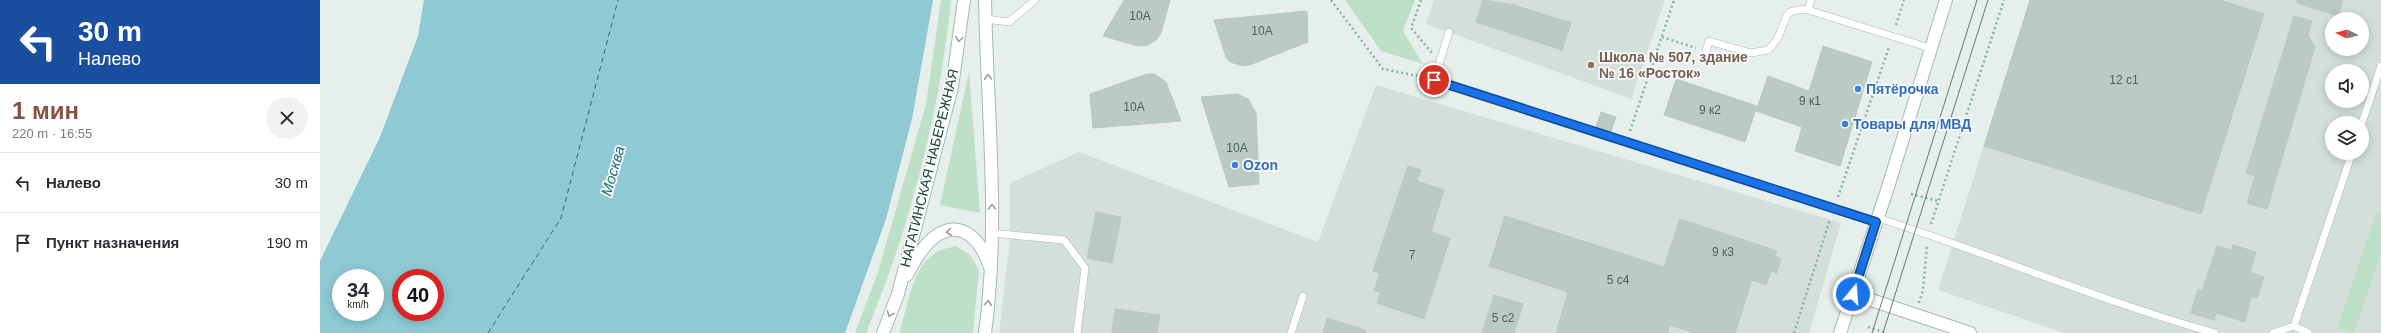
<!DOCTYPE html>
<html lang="ru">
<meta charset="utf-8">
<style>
:root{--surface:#fff;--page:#f2f2f3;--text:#2b2b33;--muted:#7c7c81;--line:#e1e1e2;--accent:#855347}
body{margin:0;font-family:Arial,sans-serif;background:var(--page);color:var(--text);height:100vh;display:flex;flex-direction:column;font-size:15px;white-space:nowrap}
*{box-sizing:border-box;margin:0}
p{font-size:13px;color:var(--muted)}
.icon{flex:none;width:22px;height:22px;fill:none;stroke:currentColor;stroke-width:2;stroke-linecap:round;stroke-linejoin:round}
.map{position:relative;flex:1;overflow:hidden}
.sheet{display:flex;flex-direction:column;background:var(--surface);width:320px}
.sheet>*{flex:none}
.banner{background:#1a4fa0;color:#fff;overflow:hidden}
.needle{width:26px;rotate:276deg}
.fabs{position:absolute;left:2005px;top:12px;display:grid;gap:8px}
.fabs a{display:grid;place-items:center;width:44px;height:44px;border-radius:50%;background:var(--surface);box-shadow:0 2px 10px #0003;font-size:20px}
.speed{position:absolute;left:12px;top:269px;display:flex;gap:8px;font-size:20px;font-weight:700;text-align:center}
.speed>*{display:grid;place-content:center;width:52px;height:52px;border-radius:50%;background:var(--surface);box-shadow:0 2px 10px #0003;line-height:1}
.speed small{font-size:10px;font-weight:400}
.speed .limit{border:6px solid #d22;background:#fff;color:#111}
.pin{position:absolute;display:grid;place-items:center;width:34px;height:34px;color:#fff;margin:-17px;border:2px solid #fff;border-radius:50%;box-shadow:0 1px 4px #0007}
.me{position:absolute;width:44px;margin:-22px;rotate:18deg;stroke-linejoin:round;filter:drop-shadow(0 0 3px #0008)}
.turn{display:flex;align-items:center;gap:14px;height:84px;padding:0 12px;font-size:18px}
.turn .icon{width:52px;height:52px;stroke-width:2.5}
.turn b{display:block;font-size:28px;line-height:34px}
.round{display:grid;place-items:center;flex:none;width:42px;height:42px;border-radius:21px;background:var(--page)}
.head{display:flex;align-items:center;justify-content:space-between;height:68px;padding:0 12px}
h1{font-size:24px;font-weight:600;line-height:30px;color:var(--accent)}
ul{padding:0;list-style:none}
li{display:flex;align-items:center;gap:12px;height:60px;padding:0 12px;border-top:1px solid var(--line)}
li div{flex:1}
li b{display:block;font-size:15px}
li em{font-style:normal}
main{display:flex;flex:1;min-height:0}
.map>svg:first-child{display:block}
</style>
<main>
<section class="sheet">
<div class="banner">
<div class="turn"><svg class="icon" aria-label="left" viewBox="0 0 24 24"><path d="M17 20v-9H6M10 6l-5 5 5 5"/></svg><div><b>30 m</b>Налево</div></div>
</div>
<div class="head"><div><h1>1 мин</h1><p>220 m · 16:55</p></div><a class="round"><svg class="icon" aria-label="close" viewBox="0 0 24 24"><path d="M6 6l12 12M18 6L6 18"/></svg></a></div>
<ul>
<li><svg class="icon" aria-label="left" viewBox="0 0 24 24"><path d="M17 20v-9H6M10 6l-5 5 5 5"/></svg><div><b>Налево</b></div><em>30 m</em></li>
<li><svg class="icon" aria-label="arrive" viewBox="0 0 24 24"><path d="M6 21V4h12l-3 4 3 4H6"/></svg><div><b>Пункт назначения</b></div><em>190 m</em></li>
</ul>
</section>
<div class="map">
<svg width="2061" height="333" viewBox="0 0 2061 333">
<rect width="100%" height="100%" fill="#e6efeb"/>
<path fill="#d4dfda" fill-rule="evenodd" d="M 1114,0 L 1345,0 L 1311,99 L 1106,24 Z
M 1710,0 L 2061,0 L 2061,333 L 1744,333 L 1618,290 ZM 2012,19 L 2042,19 L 2042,49 L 2012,49 ZM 2012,71 L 2042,71 L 2042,101 L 2012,101 ZM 2012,123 L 2042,123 L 2042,153 L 2012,153 Z
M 1056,85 L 1521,223 L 1489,333 L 679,333 L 690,239 L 690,183 L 759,152 L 998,242 Z"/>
<path fill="#bfe0c8" d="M 621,0 L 631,0 C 623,82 605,163 580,241 C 570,272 558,303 546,333 L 535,333 L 558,272 L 606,104 Z
M 1025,0 L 1095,0 L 1083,31 L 1103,64 L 1061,51 Z
M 649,72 L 660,213 L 620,205 Z
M 2057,211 L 2061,212 L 2061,253 L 2034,333 L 2017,329 Z
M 636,246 L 650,255 L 659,270 L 653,333 L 579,333 C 589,306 590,270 615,253 C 621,249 629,248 636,246 Z"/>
<path fill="#8ec9d4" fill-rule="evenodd" d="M 104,0 L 613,0 L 592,119 L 566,219 L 525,333 L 0,333 L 0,261 L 60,137 L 98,36 ZM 21,278 L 55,278 L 55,312 L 21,312 ZM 81,278 L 115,278 L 115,312 L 81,312 Z"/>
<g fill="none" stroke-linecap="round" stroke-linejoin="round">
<path stroke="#1c6f80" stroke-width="1" stroke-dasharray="5 4" stroke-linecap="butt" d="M 168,333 L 241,218 L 298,0"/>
</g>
<path fill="#bbcac4" stroke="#b8c9c2" d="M 804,0 L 850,0 L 841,33 L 836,40 L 828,45 L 818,46 L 783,36 Z
M 1163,0 L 1194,5 L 1251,23 L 1242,50 L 1156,22 Z
M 1710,0 L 1900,0 L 1944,14 L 1881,214 L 1664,146 Z
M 1977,0 L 2023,0 L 2018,16 L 1977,3 Z
M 987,11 L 988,42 L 932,64 L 923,66 L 910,62 L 906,57 L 894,20 Z
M 1974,16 L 1992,21 L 1988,35 L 1995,47 L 1947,209 L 1927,203 L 1935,176 L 1926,173 Z
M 1503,46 L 1552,62 L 1520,166 L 1475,151 L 1482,127 L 1436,111 L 1448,76 L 1489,91 Z
M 827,74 L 834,74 L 846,82 L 861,121 L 773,128 L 770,94 Z
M 1356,79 L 1437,106 L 1425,142 L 1344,115 Z
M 917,94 L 928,99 L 936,113 L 939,184 L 909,187 L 881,97 Z
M 1281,112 L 1296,117 L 1291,132 L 1276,127 Z
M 1088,166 L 1101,170 L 1097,181 L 1124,190 L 1111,232 L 1130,238 L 1104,319 L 1057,303 L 1060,293 L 1054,290 L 1060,274 L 1053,271 Z
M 776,212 L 801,217 L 792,263 L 767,258 Z
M 1185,216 L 1344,267 L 1360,219 L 1457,251 L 1455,256 L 1461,259 L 1457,273 L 1451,271 L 1446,285 L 1432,280 L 1415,333 L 1375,333 L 1349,325 L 1348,333 L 1236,333 L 1248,292 L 1169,266 Z
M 1913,245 L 1936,252 L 1930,272 L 1944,277 L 1937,298 L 1931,297 L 1925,322 L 1896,313 L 1894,320 L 1871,313 L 1878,289 L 1882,291 L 1897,246 L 1912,250 Z
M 1174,295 L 1203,304 L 1194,333 L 1162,333 Z
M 795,309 L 840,315 L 837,333 L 792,333 Z
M 1007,318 L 1046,330 L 1045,333 L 1003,333 Z"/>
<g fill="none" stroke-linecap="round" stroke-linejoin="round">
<defs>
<path id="lane" d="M 1488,10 L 1491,0
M 665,19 L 689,22 L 715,0
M 1129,32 L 1114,80 L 1556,222
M 1386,51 L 1389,41 L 1431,53 L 1448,50 C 1452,46 1456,42 1458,37 C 1468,19 1461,8 1488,10 L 1610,48
M 2042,123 L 2061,66
M 1558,218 C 1671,254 1780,301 1895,333
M 671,233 L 744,240 L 765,268 L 757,333
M 1974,326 L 1988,333
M 971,333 L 983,296
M 1953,333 L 1974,326 L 2032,153"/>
<path id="street" d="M 1533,294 L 1650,333"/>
<path id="secondary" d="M 665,0 C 667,111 680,222 665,333
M 587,275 C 594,261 605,242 619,234 C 644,220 662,243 669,265
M 563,333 L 578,294 L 632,87 L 644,0
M 1520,333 L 1568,187 L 1626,0"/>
</defs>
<use href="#lane" stroke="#a8b8b2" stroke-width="8"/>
<use href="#street" stroke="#a8b8b2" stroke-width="14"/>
<use href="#secondary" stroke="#a4bbb3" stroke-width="14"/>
<path stroke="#86b3a5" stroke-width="2.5" stroke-dasharray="2 3" stroke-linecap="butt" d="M 1011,0 L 1063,69 L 1103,77
M 1101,0 L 1091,28 L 1112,53
M 1576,25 L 1584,0
M 1342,37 L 1376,48
M 1310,131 L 1354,0
M 1591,194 L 1618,201
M 1518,197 L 1569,47
M 1611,224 L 1684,0
M 1599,303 L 1603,290 L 1607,246
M 1548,327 L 1566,333
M 1474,333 L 1510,219"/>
<use href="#lane" stroke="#fff" stroke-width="7"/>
<use href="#street" stroke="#fff" stroke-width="12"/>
<use href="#secondary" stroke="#fff" stroke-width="12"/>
<path stroke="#5f7d75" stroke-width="1" d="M 1552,333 L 1657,0
M 1563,333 L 1668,0"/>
</g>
<defs><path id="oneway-chevron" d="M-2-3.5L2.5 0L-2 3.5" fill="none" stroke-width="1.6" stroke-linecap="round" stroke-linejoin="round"/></defs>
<g stroke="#92a09c">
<use href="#oneway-chevron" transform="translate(639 39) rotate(98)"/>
<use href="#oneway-chevron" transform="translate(668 77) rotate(-93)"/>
<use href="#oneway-chevron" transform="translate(672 207) rotate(-90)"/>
<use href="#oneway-chevron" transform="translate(629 232) rotate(172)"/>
<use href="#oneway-chevron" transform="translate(668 303) rotate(-85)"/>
<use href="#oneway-chevron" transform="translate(570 314) rotate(110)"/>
</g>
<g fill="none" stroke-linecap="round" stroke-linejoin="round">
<defs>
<path id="route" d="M 1114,80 L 1556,222 L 1533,294"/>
</defs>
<use href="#route" stroke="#114b97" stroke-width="10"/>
<use href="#route" stroke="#1a73e8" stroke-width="7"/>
</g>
<circle fill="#8d6e63" stroke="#f7fbf9" stroke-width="1.5" cx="1271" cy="65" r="4"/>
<g fill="#3f7fe0" stroke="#f7fbf9" stroke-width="1.5">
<circle cx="1538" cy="89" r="4"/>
<circle cx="1525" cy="124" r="4"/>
<circle cx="915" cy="165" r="4"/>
</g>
<g text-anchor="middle" stroke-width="3.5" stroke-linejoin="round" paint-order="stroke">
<g font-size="12" fill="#4a645c">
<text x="820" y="20">10А</text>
<text x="942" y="35">10А</text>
<text x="1804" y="84">12 с1</text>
<text x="1490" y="105">9 к1</text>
<text x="814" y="111">10А</text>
<text x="1390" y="114">9 к2</text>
<text x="917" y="152">10А</text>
<text x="1403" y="256">9 к3</text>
<text x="1092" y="259">7</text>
<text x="1298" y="284">5 с4</text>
<text x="1183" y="322">5 с2</text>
</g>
<g font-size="14" font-weight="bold" fill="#785e54" stroke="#f7fbf9" text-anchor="start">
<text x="1279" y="62">Школа № 507, здание<tspan x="1279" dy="16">№ 16 «Росток»</tspan></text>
</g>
<g font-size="14" font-weight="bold" fill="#366cbe" stroke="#f7fbf9" text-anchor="start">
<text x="1546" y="94">Пятёрочка</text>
<text x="1533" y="129">Товары для МВД</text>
<text x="923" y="170">Ozon</text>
</g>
<g font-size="14" fill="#24423a" stroke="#f7fbf9">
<text transform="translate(609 168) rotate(-76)" y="5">НАГАТИНСКАЯ НАБЕРЕЖНАЯ</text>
</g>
<g font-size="15" font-style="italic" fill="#1c6f80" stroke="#f7fbf9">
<text transform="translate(293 171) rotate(-74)" y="5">Москва</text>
</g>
</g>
</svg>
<div class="fabs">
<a><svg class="needle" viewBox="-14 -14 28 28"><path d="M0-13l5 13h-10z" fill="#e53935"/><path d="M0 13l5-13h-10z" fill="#7c7c81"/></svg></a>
<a><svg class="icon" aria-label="sound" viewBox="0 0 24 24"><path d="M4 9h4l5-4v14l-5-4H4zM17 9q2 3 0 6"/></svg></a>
<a><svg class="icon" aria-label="layers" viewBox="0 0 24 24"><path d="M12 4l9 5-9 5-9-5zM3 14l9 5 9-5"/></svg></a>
</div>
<div class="speed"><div>34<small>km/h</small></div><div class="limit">40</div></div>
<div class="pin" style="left:1114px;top:80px;background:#d93025"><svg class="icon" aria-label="arrive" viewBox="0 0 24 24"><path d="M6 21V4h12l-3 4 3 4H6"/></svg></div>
<svg class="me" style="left:1533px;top:294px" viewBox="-20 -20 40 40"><circle r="17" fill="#1a73e8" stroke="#fff" stroke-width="3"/><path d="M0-11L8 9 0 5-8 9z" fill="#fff"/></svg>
</div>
</main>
